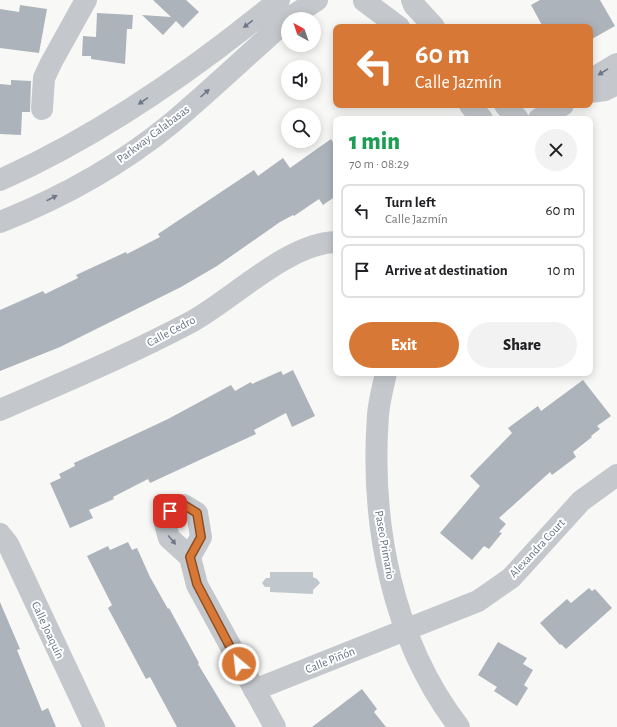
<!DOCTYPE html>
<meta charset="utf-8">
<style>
:root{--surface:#fff;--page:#f2f2f2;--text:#202124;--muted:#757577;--line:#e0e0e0;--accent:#d87836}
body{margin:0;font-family:"Alegreya Sans",sans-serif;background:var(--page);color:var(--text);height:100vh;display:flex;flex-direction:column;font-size:15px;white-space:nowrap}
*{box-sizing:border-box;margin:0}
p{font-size:13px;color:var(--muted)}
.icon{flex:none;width:22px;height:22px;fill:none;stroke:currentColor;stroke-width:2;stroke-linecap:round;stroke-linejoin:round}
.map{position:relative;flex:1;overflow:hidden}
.side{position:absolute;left:333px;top:116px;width:260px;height:260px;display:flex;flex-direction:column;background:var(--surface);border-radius:8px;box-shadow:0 2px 10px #0003}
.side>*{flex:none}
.hud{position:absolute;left:333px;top:24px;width:260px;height:84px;border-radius:8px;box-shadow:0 2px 10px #0003;background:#d87836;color:#fff;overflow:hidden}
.needle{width:26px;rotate:320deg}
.controls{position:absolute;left:281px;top:12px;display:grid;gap:8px}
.controls a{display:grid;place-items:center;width:40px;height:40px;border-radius:50%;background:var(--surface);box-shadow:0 2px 10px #0003;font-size:20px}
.pin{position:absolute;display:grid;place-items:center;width:34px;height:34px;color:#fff;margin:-17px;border-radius:8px;box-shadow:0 2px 6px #0006}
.me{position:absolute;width:44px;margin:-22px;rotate:332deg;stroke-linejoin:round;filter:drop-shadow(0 0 3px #0008)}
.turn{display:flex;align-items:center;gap:14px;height:84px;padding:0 16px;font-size:18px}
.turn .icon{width:52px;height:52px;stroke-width:2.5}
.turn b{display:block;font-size:28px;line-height:34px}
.round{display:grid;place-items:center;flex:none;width:42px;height:42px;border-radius:21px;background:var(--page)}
.headline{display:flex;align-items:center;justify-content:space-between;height:68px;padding:0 16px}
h1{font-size:24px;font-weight:800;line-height:30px;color:#1e9e55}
.button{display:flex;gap:8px;margin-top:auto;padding:8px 16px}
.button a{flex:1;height:46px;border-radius:24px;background:var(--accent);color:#fff;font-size:16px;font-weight:800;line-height:46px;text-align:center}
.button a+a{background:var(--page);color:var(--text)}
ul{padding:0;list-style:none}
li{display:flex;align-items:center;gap:12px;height:54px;margin:0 8px 6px;padding:0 8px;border:2px solid var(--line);border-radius:8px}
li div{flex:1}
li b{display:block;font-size:15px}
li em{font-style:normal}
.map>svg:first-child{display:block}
</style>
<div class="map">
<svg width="617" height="727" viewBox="0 0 617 727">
<rect width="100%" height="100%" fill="#f8f8f6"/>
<path fill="#c0c7cd" d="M 270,572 L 313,572 L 313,577 L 317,579 L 320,583 L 313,590 L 313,594 L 270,592 L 270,587 L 265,587 L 262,583 L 266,578 L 270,578 Z"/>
<path fill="#adb3ba" d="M 153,0 L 186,0 L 199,12 L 183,28 L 176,21 L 163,35 L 142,15 L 171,17 Z
M 540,0 L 600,0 L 615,26 L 590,40 L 590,27 L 543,27 L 531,5 Z
M 20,5 L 47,9 L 39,53 L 0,48 L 0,9 L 19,12 Z
M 97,13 L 133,15 L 132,29 L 127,29 L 125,64 L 91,59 L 91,56 L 82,56 L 83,36 L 96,37 Z
M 11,80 L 31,81 L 30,112 L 22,112 L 21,135 L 0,134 L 0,84 L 11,85 Z
M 331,139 L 336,147 L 336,196 L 323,205 L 319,199 L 294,216 L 293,215 L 280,222 L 217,266 L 181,287 L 60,347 L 0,371 L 0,310 L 43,291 L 45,294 L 78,278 L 76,275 L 126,252 L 127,254 L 160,237 L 158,234 L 254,170 L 258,176 L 283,158 L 290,168 Z
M 293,370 L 315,416 L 292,427 L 286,413 L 254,430 L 256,434 L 150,483 L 148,479 L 113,497 L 114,499 L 89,510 L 93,518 L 70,528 L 50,483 L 61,478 L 59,474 L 75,466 L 74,463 L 168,419 L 231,385 L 235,391 L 251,382 L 252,384 L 281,371 L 283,375 Z
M 583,380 L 611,416 L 597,426 L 600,429 L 591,436 L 592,437 L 573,452 L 576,457 L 552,475 L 550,472 L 499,518 L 506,524 L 499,532 L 502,533 L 489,549 L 484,546 L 472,560 L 440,533 L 480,486 L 470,476 L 512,433 L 508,428 L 538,406 L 541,411 Z
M 128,542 L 132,550 L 137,548 L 150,577 L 168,609 L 169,608 L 199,663 L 198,664 L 236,727 L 177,727 L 150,677 L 146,679 L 108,608 L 112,605 L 87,556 L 108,546 L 110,550 Z
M 589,588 L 592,591 L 595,589 L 612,608 L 566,649 L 561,644 L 560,645 L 540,623 L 567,599 L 571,603 Z
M 0,602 L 20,649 L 17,650 L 42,711 L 48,708 L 56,727 L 0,727 Z
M 498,642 L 527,658 L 523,664 L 533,670 L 524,685 L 528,688 L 517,706 L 494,691 L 497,687 L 478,675 Z
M 362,689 L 377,709 L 374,712 L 386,727 L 312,727 Z"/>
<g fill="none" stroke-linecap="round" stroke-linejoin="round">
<path stroke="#c4c7cb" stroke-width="22" d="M 412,0 L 414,5 L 434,27
M 364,1 L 399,27
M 288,19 L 317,0
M 590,84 L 597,76 L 617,64
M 590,92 L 605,90 L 617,84
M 470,105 L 482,119
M 505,105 L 518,119
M 42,109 L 44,78 L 51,63 L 86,0
M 539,119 L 563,105
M 0,180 C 101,135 194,70 279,0
M 0,222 C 61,198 122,164 173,122 C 212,89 250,53 288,19
M 386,373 C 383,387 379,401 378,415 C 370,523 392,640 459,727
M 0,410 C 64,382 129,355 191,322 C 233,299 288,243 336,242
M 0,534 L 8,544 L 94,727
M 190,557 L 201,537 L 197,513 L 184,505 L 170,511 L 165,524 L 169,538 L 190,557 L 197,585 L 275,727
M 254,690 L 478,601 L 511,578 L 581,501 L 617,475"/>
</g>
<defs><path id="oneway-solid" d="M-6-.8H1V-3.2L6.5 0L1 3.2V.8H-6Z"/></defs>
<g fill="#6e7888">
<use href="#oneway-solid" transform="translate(248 24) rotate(143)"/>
<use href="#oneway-solid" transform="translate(603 72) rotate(148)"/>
<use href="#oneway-solid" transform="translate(205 93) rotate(-42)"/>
<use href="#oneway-solid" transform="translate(143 101) rotate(146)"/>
<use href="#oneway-solid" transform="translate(52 198) rotate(-27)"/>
<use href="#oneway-solid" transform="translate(172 540) rotate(50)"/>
</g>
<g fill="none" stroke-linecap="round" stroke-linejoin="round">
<defs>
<path id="route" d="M 170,511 L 184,505 L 197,513 L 201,537 L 190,557 L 197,584 L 239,664"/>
</defs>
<use href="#route" stroke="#8c4e23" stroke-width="10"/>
<use href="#route" stroke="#d87836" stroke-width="7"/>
</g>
<g text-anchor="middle" stroke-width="4" stroke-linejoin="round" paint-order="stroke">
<g font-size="12" fill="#697485" stroke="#fff">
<text transform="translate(153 134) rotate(-37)" y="4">Parkway Calabasas</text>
<text transform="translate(171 331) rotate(-28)" y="4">Calle Cedro</text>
<text transform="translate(385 545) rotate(80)" y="4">Paseo Primario</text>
<text transform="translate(537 548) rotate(-47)" y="4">Alexandra Court</text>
<text transform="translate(48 630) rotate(65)" y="4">Calle Joaquín</text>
<text transform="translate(330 660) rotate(-22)" y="4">Calle Piñón</text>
</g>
</g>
</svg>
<div class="controls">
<a><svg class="needle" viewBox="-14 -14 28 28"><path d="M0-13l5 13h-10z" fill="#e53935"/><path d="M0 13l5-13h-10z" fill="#757577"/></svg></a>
<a><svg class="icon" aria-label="sound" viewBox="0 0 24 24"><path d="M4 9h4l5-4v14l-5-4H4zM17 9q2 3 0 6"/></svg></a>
<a><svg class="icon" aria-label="search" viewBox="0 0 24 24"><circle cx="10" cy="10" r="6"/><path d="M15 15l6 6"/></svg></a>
</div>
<div class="pin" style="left:170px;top:511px;background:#d93025"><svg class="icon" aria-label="arrive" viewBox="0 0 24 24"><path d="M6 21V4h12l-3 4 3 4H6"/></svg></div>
<svg class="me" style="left:239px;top:664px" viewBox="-20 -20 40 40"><circle r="17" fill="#d87836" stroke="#fff" stroke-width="3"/><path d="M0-11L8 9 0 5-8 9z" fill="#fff"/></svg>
<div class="hud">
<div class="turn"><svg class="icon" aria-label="left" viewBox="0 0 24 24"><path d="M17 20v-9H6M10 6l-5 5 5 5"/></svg><div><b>60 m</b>Calle Jazmín</div></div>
</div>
<section class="side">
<div class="headline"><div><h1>1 min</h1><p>70 m · 08:29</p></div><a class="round"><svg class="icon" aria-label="close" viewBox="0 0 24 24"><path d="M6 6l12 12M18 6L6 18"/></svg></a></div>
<ul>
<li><svg class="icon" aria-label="left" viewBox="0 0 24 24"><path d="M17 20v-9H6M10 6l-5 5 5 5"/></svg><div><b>Turn left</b><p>Calle Jazmín</p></div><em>60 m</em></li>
<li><svg class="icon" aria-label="arrive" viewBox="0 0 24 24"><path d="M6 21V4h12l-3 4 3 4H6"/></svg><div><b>Arrive at destination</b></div><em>10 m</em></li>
</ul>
<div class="button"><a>Exit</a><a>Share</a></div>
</section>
</div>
